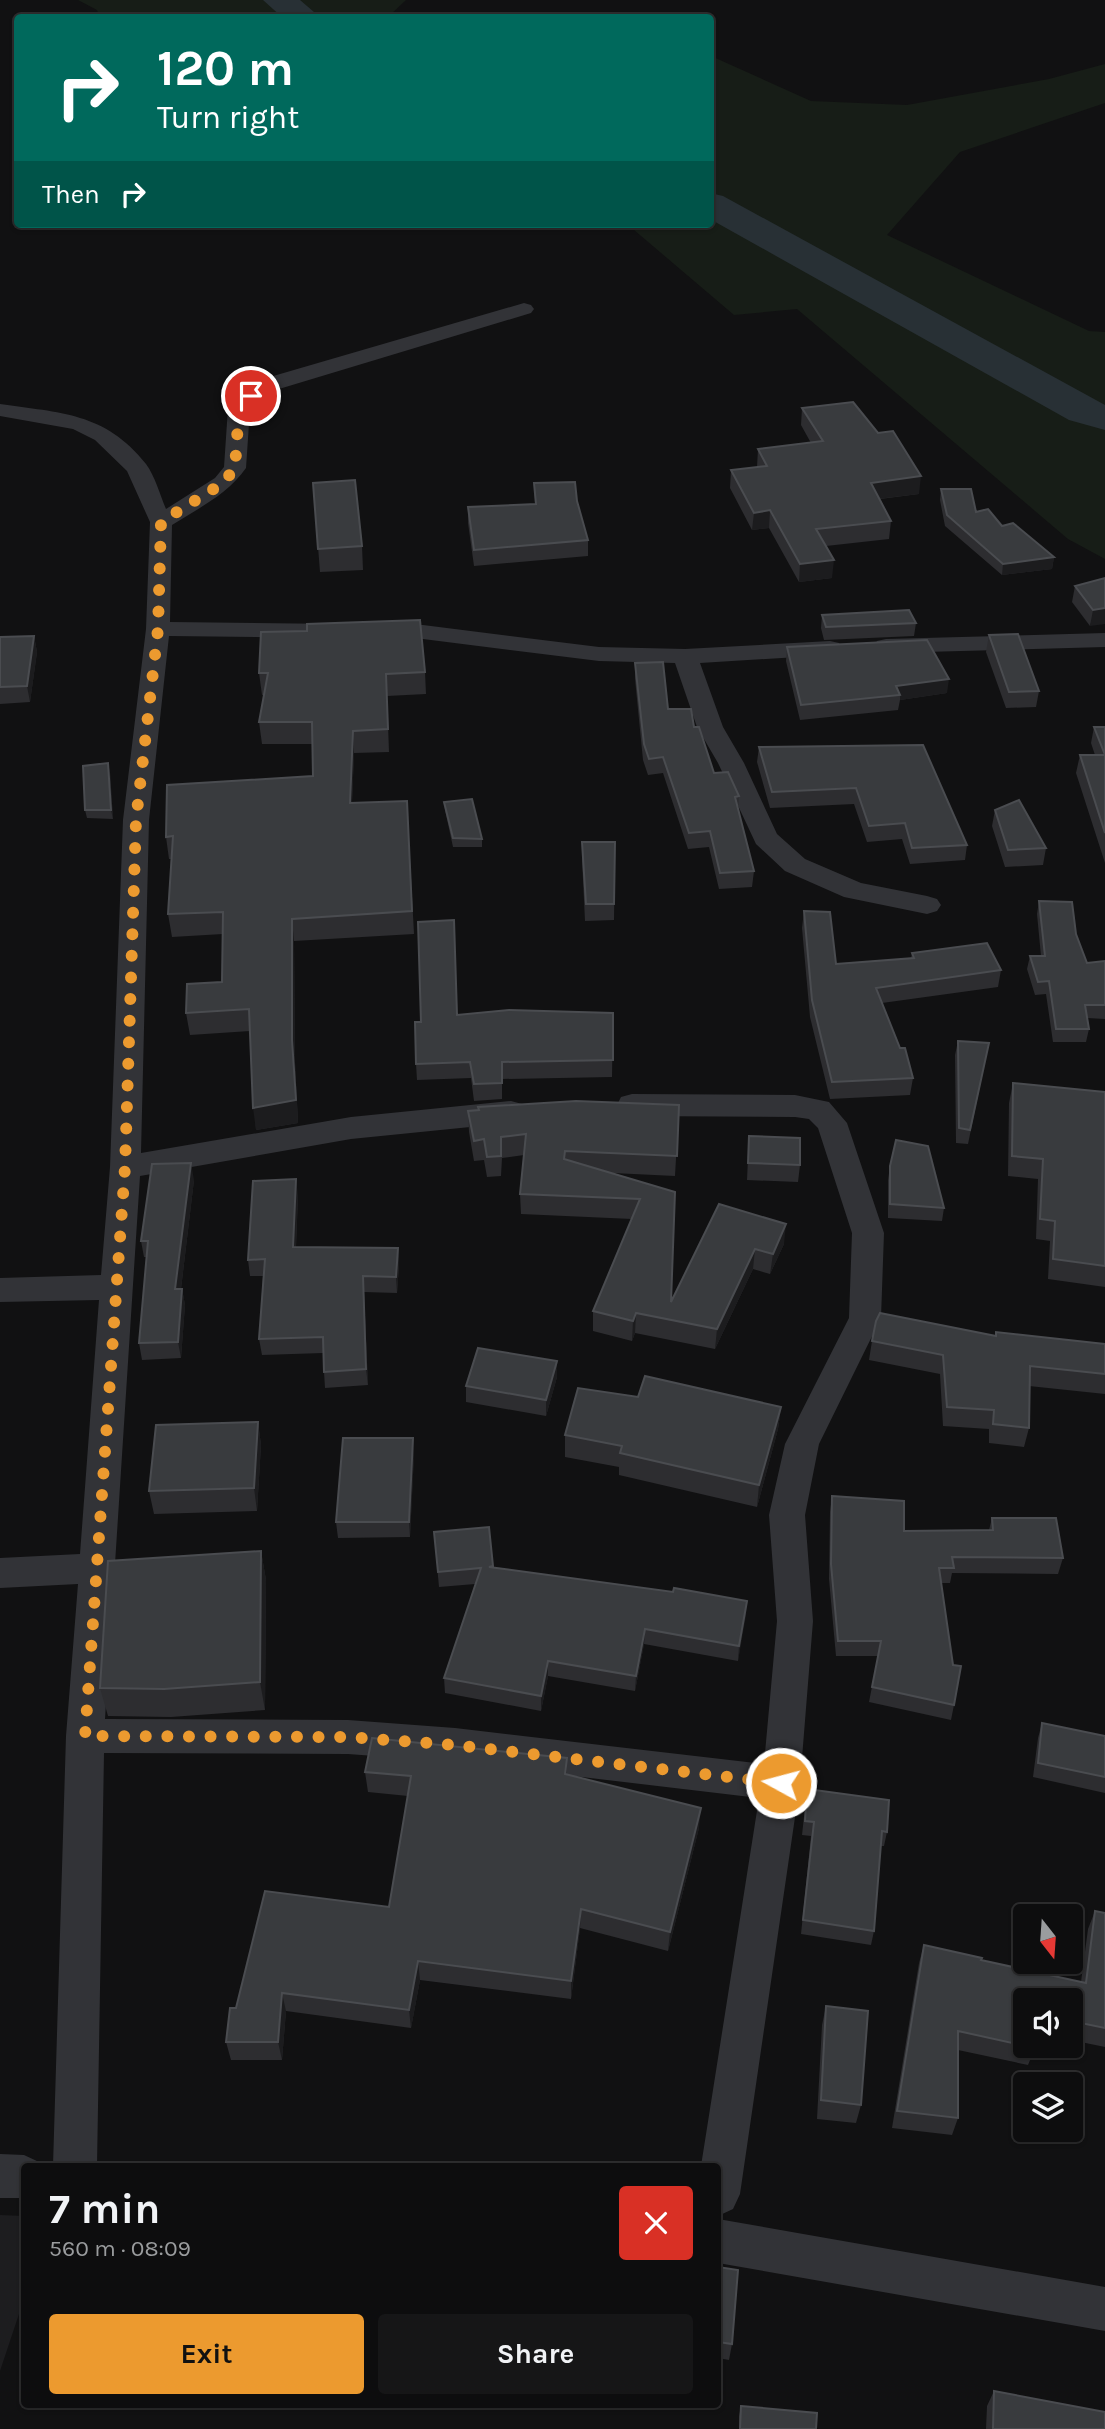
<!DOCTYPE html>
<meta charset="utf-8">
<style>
:root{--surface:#0d0d0e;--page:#161617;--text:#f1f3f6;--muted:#9a9c9e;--line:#2d2d2e;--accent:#ec9a2f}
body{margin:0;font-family:Karla,sans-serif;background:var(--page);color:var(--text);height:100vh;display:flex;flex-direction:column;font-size:26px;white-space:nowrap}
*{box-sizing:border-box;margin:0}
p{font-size:23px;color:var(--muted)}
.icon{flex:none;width:38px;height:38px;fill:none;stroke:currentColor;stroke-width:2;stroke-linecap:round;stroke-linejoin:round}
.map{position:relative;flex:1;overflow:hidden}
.panel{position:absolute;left:21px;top:2163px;width:700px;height:245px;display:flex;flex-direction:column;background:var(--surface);border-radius:7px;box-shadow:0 2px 5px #0004,0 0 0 2px var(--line)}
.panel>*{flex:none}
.hud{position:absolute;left:14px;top:14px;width:700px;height:214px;border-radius:7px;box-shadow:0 2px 5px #0004,0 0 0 2px var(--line);background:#00695c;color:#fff;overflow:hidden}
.needle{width:46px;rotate:163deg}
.fabs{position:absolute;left:1013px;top:1904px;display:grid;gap:14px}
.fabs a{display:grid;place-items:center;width:70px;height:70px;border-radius:7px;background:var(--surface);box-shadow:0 2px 5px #0004,0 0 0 2px var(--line);font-size:35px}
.pin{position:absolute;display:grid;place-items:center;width:60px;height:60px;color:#fff;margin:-30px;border:4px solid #fff;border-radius:50%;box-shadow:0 2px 7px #0007}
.me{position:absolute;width:77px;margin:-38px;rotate:277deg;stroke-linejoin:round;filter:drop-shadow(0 0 5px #0008)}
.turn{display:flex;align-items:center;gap:24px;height:147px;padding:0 28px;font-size:32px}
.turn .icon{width:91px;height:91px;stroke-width:2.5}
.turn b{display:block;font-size:49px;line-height:60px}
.then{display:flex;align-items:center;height:66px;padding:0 28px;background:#0003;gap:14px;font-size:26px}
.round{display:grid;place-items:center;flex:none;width:74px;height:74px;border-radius:7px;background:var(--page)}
.overview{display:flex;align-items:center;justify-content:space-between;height:119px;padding:0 28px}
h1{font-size:42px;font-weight:700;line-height:52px}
.action{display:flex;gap:14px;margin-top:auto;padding:14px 28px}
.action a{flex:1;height:80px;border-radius:7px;background:var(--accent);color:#111;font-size:28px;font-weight:700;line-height:80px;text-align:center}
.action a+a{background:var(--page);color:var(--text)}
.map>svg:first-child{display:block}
</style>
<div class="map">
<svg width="1105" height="2429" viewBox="0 0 1105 2429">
<rect width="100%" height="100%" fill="#111112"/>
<path fill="#1d1d1f" d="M 0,2215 L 24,2216 L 24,2299 L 0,2371 Z"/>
<path fill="#171d17" d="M 78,0 L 406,0 L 388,17 L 100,18 L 97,10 Z
M 711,56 L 811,101 L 907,105 L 1049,79 L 1105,64 L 1105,103 L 960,152 L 887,235 L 1089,331 L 1105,332 L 1105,559 L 1068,539 L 797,309 L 734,315 L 627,224 L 710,224 Z"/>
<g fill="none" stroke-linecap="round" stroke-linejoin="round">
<path fill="#283035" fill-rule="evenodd" d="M 263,0 L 300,0 L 321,18 L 283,18 Z
M 710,193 L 723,196 L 1105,405 L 1105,430 L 1069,420 L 710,219 Z"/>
<path fill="#323337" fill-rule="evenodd" d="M 524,303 L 531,305 L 534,309 L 531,313 L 279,389 L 250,409 L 246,468 C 228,494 199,508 172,525 L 170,622 L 423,625 L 599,647 L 685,649 L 830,641 L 839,643 L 842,648 L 839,653 L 830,655 L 700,663 L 723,727 L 744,763 L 777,834 L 805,859 L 861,883 L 927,896 L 937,899 L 941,905 L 937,911 L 927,914 L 844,897 L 785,871 L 756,844 L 718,763 L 697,727 L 675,663 L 599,661 L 423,639 L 169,636 L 149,820 L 141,1153 L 351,1117 L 511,1101 L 522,1104 L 526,1112 L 522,1120 L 511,1123 L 351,1139 L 140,1176 L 105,1719 L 348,1720 L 455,1728 L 764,1764 L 777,1621 L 769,1515 L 785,1444 L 849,1318 L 852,1233 L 818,1128 L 809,1119 L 795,1117 L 632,1116 L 621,1113 L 617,1105 L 621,1097 L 632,1094 L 795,1095 L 829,1102 L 847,1123 L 884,1233 L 881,1318 L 819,1444 L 805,1515 L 813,1621 L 800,1783 L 740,2194 L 733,2209 L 718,2216 L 718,2166 L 701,2166 L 759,1798 L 455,1762 L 348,1754 L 104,1753 L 97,2166 L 53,2166 L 66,1736 L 78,1584 L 0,1588 L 0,1558 L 80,1554 L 99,1300 L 0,1302 L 0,1278 L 101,1275 L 110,1167 L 123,820 L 146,629 L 150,522 L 127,471 L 95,440 L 73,429 L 0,416 L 0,404 C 60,413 105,412 146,464 C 155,476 160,495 166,509 L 215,478 L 224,467 L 228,408 L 243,391 L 263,379 Z
M 1105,633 L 1105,647 L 886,653 L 877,651 L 874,646 L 877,641 L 886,639 Z
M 0,2154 L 24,2155 L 39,2162 L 41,2166 L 24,2166 L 24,2198 L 0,2198 Z
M 718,2219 L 1105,2287 L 1105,2331 L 718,2263 Z"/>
</g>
<path fill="#2d2d30" d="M 802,408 L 919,494 L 880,499 L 891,521 L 889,539 L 826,546 L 832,578 L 799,582 L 769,528 L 752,530 L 730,488 L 731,470 L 757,467 L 758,449 L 811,443 L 801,425 Z
M 313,483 L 362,546 L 363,570 L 320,572 Z
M 534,483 L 588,540 L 588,556 L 474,566 L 468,523 L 468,507 L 535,504 Z
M 941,489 L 976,512 L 1002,526 L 1054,557 L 1052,569 L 1002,575 L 945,526 L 940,500 Z
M 1105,578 L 1090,626 L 1072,602 L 1075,586 Z
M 822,615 L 916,623 L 914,636 L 824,640 L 821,628 Z
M 989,635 L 1039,691 L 1036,707 L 1006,708 L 986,652 Z
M 34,636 L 37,652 L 30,702 L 0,704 L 0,637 Z
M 787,647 L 947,693 L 900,700 L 898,710 L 800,720 L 786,661 Z
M 635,663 L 668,709 L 694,727 L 714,773 L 739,796 L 738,812 L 754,871 L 752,887 L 719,889 L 709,847 L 688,849 L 663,773 L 648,775 L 643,760 L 635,679 Z
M 425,672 L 426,694 L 387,696 L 389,752 L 354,753 L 352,803 L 407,801 L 414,934 L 294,941 L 295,1062 L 298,1123 L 256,1130 L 250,1031 L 190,1035 L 186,1013 L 222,982 L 223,934 L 172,937 L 168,914 L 172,859 L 169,859 L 166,837 L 313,776 L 312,744 L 262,744 L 259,722 L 264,695 L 262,695 L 259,673 Z
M 1094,727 L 1105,727 L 1105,863 L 1076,773 L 1080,755 L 1095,755 L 1091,743 Z
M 923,745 L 967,845 L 965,860 L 910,864 L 902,839 L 867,842 L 854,804 L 770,808 L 757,762 L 759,747 Z
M 110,772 L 113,819 L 87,818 L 85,810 Z
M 444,802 L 482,839 L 482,847 L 453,847 L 445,810 Z
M 995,810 L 1046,848 L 1043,865 L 1005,867 L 992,826 Z
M 582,842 L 615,842 L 614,920 L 585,921 L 582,859 Z
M 1039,901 L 1076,934 L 1087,963 L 1105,961 L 1105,1019 L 1087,1018 L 1089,1029 L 1086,1042 L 1053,1042 L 1046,994 L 1035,995 L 1027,969 L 1030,956 L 1041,956 L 1037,914 Z
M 804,911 L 836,964 L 911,958 L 912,953 L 1001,970 L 998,987 L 882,1003 L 913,1078 L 910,1095 L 830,1099 L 810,1017 L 802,928 Z
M 613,1013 L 612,1077 L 502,1079 L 502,1099 L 474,1101 L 471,1078 L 417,1080 L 416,1064 L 421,1022 L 457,1015 Z
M 958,1041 L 989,1043 L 968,1144 L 956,1143 L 955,1055 Z
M 1013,1083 L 1105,1092 L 1105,1287 L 1048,1279 L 1050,1241 L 1036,1239 L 1038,1179 L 1008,1176 L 1009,1103 Z
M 679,1105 L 675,1176 L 613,1173 L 675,1192 L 671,1302 L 719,1204 L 784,1244 L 770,1274 L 753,1269 L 715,1349 L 635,1333 L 632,1341 L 593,1331 L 593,1311 L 632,1219 L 521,1214 L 520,1194 L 524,1155 L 502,1158 L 501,1176 L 487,1177 L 484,1160 L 474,1161 L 469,1132 L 468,1111 Z
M 749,1136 L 800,1165 L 798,1182 L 747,1180 Z
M 890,1166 L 944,1208 L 942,1221 L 888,1218 L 888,1180 Z
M 194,1180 L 181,1289 L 182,1289 L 185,1305 L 181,1358 L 142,1360 L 139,1343 L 147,1257 L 144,1257 L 141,1241 Z
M 298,1196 L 296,1247 L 398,1248 L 399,1265 L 397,1293 L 364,1292 L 368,1385 L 325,1388 L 324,1372 L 323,1353 L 262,1355 L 259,1339 L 263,1276 L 250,1276 L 248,1260 Z
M 996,1332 L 1105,1344 L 1105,1394 L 1029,1386 L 1029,1428 L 1024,1447 L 989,1443 L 989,1429 L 943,1426 L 940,1374 L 869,1360 L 872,1341 L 995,1335 Z
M 557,1361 L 557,1377 L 546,1416 L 466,1402 L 466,1386 Z
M 638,1397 L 781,1407 L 778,1429 L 757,1507 L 619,1475 L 619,1467 L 565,1457 L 565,1435 Z
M 258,1422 L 261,1445 L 257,1511 L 154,1514 L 149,1491 Z
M 414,1454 L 410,1537 L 338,1538 L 336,1522 Z
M 832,1496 L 904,1531 L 989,1530 L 992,1518 L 1063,1558 L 1058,1574 L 952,1573 L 950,1583 L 941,1583 L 953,1665 L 954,1705 L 951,1720 L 869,1702 L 878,1656 L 836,1656 L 829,1579 L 830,1512 Z
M 489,1527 L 493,1568 L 673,1592 L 747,1601 L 738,1661 L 644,1644 L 635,1691 L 548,1676 L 541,1711 L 445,1693 L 444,1678 L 475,1584 L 439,1587 L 434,1532 Z
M 261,1551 L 266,1580 L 265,1710 L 171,1717 L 108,1716 L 100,1688 Z
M 1042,1723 L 1105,1736 L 1105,1793 L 1033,1777 L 1038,1738 Z
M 567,1758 L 567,1775 L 699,1828 L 668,1951 L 580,1928 L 571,1999 L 420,1980 L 411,2028 L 286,2011 L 282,2060 L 231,2060 L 226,2042 L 236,2008 L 389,1907 L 408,1796 L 368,1792 L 365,1772 Z
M 807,1789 L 887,1832 L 884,1846 L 881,1846 L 874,1931 L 871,1945 L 801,1934 L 811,1836 L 802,1835 Z
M 1095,1911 L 1105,1913 L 1105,2047 L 1071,2040 L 1071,2000 L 1026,2000 L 1035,2048 L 1028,2065 L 958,2050 L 958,2118 L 952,2135 L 892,2128 L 919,1963 L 924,1945 L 981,1960 L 1081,1982 L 1088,1929 Z
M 826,2006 L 861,2105 L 856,2123 L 817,2119 L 822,2025 Z
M 718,2267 L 732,2344 L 729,2360 L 718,2358 Z
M 994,2391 L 1105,2429 L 986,2429 L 987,2406 Z
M 741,2406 L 816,2429 L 739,2429 L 739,2416 Z"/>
<path fill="#1c1c1e" d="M 921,476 L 919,494 L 869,500 L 871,483 Z
M 770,510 L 769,528 L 752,530 L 754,513 Z
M 1054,557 L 1052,569 L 1002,575 L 1003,564 Z
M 834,560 L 832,578 L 799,582 L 800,564 Z
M 1105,608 L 1105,624 L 1090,626 L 1093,610 Z
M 34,636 L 37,652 L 30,702 L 27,686 Z
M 949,679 L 947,693 L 900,700 L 900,695 L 896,686 Z
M 353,731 L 354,753 L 351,825 L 350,803 Z
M 108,763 L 110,772 L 113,819 L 111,810 Z
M 292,919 L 294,941 L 295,1062 L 298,1123 L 256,1130 L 253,1108 L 292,1040 Z
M 191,1163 L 194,1180 L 179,1305 L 175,1289 Z
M 296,1179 L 298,1196 L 295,1263 L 293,1247 Z
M 786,1224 L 784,1244 L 770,1274 L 773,1254 Z
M 398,1248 L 399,1265 L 397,1293 L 396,1277 Z
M 755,1249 L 753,1269 L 715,1349 L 717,1329 Z
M 363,1276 L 364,1292 L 368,1385 L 366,1369 Z
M 182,1289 L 185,1305 L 181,1358 L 178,1342 Z
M 636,1313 L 635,1333 L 632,1341 L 633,1321 Z
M 557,1361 L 557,1377 L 546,1416 L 546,1400 Z
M 781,1407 L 778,1429 L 757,1507 L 759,1485 Z
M 258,1422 L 261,1445 L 257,1511 L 254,1488 Z
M 413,1438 L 414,1454 L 410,1537 L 409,1522 Z
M 261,1551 L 266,1580 L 265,1710 L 260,1682 Z
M 747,1601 L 746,1616 L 738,1661 L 739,1646 Z
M 645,1629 L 644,1644 L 635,1691 L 636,1676 Z
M 548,1661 L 548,1676 L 541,1711 L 541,1696 Z
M 701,1808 L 699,1828 L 668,1951 L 670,1932 Z
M 581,1909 L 580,1928 L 571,1999 L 571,1981 Z
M 418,1961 L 420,1980 L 411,2028 L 409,2010 Z
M 282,1993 L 286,2011 L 282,2060 L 278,2042 Z"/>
<path fill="#393b3e" stroke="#4a4c50" stroke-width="2" d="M 853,402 L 878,433 L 893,431 L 921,476 L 871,483 L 891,521 L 816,529 L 834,560 L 800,564 L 770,510 L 754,513 L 731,470 L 767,466 L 758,449 L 823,441 L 802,408 Z
M 355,480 L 362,546 L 318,549 L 313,483 Z
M 575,482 L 577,501 L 588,540 L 474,550 L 468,507 L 536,504 L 534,483 Z
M 941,489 L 971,489 L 976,512 L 988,509 L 1002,526 L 1013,523 L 1054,557 L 1003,564 L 947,515 Z
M 1105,578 L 1105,608 L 1093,610 L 1075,586 Z
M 909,610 L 916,623 L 826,627 L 822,615 Z
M 420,620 L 425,672 L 386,674 L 388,729 L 353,731 L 350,803 L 407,801 L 412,911 L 292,919 L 292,1040 L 296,1100 L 253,1108 L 249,1009 L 186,1013 L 187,984 L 222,982 L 223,912 L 168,914 L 173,836 L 166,837 L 167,785 L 313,776 L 312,722 L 259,722 L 268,673 L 259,673 L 261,632 L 307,631 L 307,624 Z
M 1018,634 L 1039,691 L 1009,692 L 989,635 Z
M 34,636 L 27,686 L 0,687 L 0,637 Z
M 927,640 L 949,679 L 896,686 L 900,695 L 801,705 L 787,647 Z
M 663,662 L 668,709 L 691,709 L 694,727 L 699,727 L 714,773 L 728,772 L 739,796 L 735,797 L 754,871 L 720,873 L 710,831 L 689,833 L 663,757 L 649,759 L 644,744 L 635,663 Z
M 1094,727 L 1105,727 L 1105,755 Z
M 923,745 L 967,845 L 912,848 L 905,823 L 869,826 L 856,788 L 772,792 L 759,747 Z
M 1080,755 L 1105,755 L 1105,833 Z
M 108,763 L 111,810 L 85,810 L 83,766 Z
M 472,799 L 482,839 L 453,838 L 444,802 Z
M 1019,800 L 1046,848 L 1008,850 L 995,810 Z
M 582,842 L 615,842 L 614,904 L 586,904 Z
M 1039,901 L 1072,902 L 1076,934 L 1087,963 L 1105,961 L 1105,1005 L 1085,1005 L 1089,1029 L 1056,1029 L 1049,981 L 1038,982 L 1030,956 L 1045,956 Z
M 804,911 L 830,912 L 836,964 L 914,958 L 912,953 L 987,943 L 1001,970 L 876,988 L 900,1048 L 905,1048 L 913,1078 L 832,1082 L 812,1000 Z
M 454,920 L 457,1015 L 509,1010 L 613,1013 L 613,1060 L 502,1062 L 502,1083 L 474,1084 L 470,1062 L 416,1064 L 415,1022 L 421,1022 L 418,922 Z
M 958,1041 L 989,1043 L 970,1130 L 959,1128 Z
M 1013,1083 L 1105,1092 L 1105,1266 L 1053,1259 L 1055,1221 L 1040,1219 L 1043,1159 L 1012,1156 Z
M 576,1101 L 679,1105 L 677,1156 L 565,1151 L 564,1159 L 675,1192 L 671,1302 L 719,1204 L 786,1224 L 773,1254 L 755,1249 L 717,1329 L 636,1313 L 633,1321 L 593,1311 L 640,1199 L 520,1194 L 526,1134 L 501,1137 L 501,1156 L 487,1157 L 484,1139 L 474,1141 L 468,1111 L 479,1110 L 478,1107 Z
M 749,1136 L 800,1138 L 800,1165 L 748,1163 Z
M 896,1140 L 928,1146 L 944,1208 L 890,1204 L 890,1166 Z
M 191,1163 L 175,1289 L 182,1289 L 178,1342 L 139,1343 L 148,1241 L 141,1241 L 152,1164 Z
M 296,1179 L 293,1247 L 398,1248 L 396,1277 L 363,1276 L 366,1369 L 324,1372 L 323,1337 L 259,1339 L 265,1259 L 248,1260 L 253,1181 Z
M 880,1313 L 996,1336 L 996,1332 L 1105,1344 L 1105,1374 L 1030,1366 L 1029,1428 L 993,1424 L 994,1410 L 947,1407 L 943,1355 L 872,1341 L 876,1321 Z
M 478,1348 L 557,1361 L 546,1400 L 466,1386 Z
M 645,1376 L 781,1407 L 759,1485 L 620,1453 L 622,1446 L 565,1435 L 578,1388 L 638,1397 Z
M 258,1422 L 254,1488 L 149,1491 L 156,1425 Z
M 343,1438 L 413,1438 L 409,1522 L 336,1522 Z
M 832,1496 L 904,1501 L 904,1531 L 993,1530 L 992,1518 L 1056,1518 L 1063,1558 L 952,1557 L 954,1568 L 939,1568 L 953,1665 L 961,1666 L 954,1705 L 872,1687 L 881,1641 L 838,1641 L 831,1564 Z
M 489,1527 L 493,1566 L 489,1567 L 673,1592 L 674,1588 L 747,1601 L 739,1646 L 645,1629 L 636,1676 L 548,1661 L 541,1696 L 444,1678 L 481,1568 L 438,1572 L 434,1532 Z
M 261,1551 L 260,1682 L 164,1689 L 100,1688 L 108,1561 Z
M 1042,1723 L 1105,1736 L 1105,1777 L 1038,1763 Z
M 372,1738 L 567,1758 L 565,1774 L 701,1808 L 670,1932 L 581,1909 L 571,1981 L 418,1961 L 409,2010 L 282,1993 L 278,2042 L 226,2042 L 230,2008 L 236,2008 L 265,1891 L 389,1907 L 411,1776 L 365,1772 Z
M 807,1789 L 889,1800 L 887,1832 L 882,1831 L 874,1931 L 803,1920 L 814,1822 L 805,1821 Z
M 1095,1911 L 1105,1913 L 1105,2028 L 1071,2021 L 1071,2000 L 1026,2000 L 1026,2046 L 1035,2046 L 1035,2048 L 958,2031 L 958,2118 L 897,2111 L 924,1945 L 982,1958 L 981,1960 L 1086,1983 Z
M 826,2006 L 868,2011 L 861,2105 L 821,2100 Z
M 718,2267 L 738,2270 L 732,2344 L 718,2342 Z
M 994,2391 L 1105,2412 L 1105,2429 L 993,2429 Z
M 741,2406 L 817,2413 L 816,2429 L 740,2429 Z"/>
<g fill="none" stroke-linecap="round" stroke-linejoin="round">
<path stroke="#ec9a2f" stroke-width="12" stroke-dasharray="0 21.6" d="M 251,396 L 239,408 L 235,468 L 223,483 L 161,522 L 158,629 L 136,820 L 125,1167 L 85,1736 L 348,1737 L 455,1745 L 781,1783"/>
</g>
</svg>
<div class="fabs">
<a><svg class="needle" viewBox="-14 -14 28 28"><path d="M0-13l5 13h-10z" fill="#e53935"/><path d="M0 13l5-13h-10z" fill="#9a9c9e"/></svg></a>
<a><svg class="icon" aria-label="sound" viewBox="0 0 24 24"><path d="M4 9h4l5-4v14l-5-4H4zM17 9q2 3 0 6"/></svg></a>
<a><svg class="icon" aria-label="layers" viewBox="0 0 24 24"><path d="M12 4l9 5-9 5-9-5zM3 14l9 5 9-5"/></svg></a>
</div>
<div class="pin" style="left:251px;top:396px;background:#d93025"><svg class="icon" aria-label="arrive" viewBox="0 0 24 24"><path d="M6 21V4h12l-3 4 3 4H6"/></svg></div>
<svg class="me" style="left:781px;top:1783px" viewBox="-20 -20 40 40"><circle r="17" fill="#ec9a2f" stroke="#fff" stroke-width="3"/><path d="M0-11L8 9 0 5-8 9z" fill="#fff"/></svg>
<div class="hud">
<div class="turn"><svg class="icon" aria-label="right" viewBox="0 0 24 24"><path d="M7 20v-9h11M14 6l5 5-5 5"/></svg><div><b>120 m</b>Turn right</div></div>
<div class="then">Then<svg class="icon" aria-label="right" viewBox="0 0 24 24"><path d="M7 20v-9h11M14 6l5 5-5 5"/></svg></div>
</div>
<section class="panel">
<div class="overview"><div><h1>7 min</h1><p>560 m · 08:09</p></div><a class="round" style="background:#d93025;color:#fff"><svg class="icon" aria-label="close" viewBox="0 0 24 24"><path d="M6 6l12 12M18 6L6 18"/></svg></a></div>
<div class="action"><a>Exit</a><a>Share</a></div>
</section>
</div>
